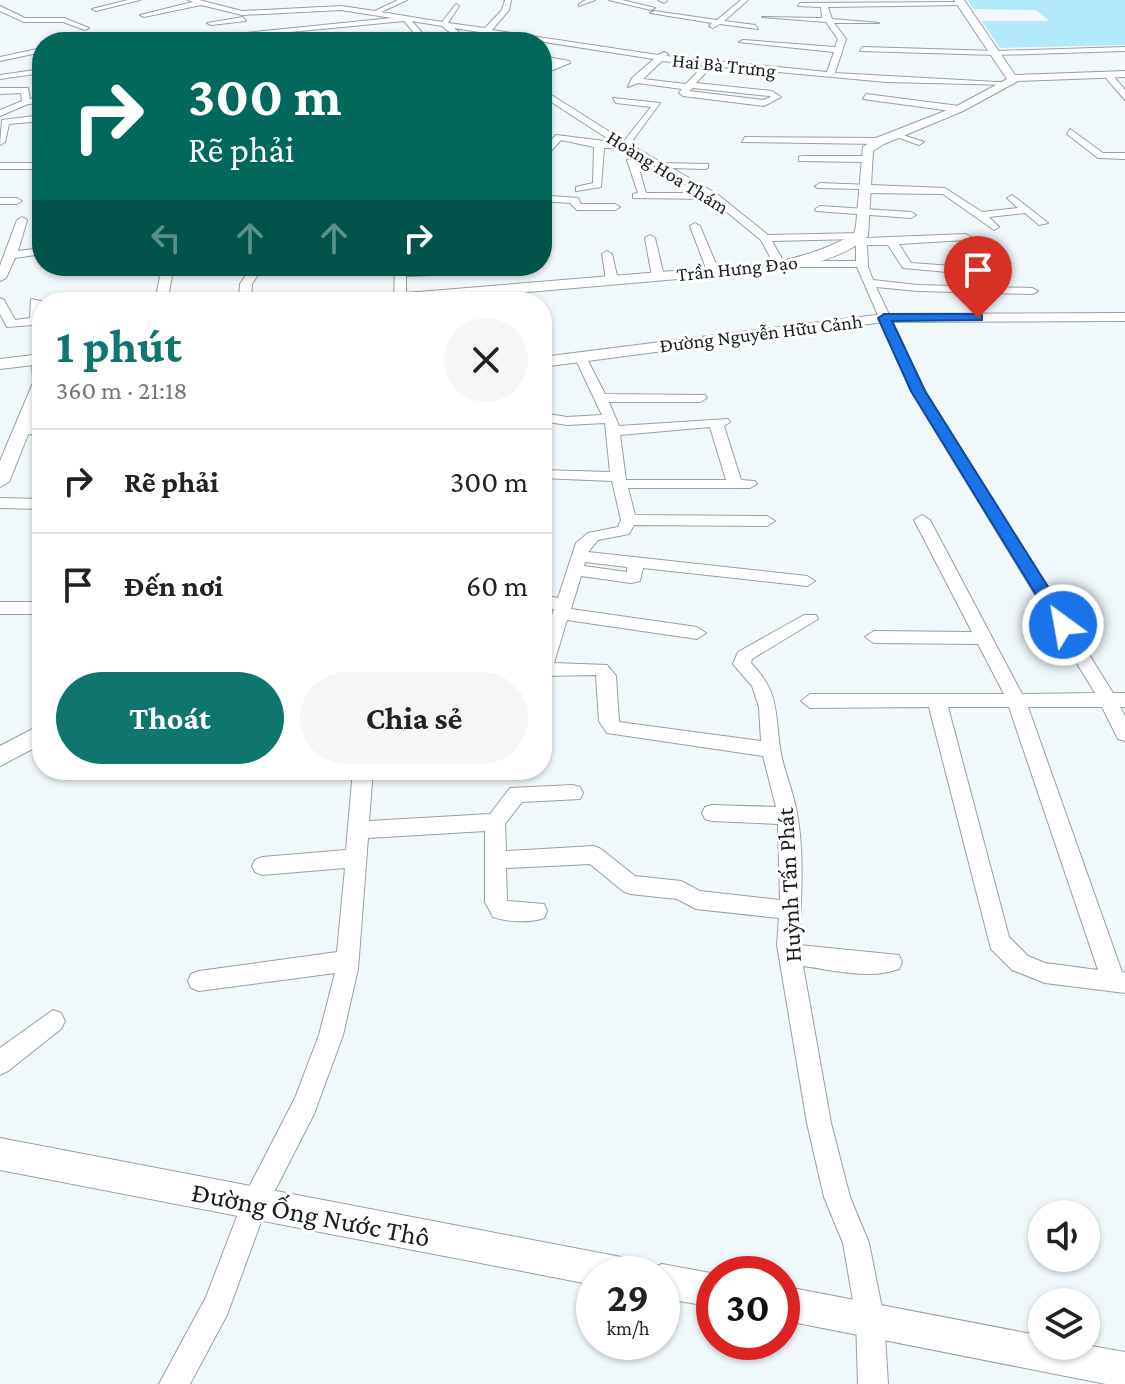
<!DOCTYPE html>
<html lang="vi">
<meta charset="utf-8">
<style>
:root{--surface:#fff;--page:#f6f6f6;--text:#222;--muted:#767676;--line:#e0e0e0;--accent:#0f766e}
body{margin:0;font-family:"Crimson Pro",serif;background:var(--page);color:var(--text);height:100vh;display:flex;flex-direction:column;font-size:30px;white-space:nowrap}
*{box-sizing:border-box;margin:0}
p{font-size:26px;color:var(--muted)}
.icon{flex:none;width:44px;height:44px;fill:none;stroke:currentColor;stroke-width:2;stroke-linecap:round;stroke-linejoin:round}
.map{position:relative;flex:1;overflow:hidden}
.panel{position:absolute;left:32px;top:292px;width:520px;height:488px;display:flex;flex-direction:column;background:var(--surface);border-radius:32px;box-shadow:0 2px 6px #0004}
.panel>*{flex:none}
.top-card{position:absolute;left:32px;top:32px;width:520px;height:244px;border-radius:32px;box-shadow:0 2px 6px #0004;background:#00695c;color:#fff;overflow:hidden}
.tools{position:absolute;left:1028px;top:1200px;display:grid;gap:16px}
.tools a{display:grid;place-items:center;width:72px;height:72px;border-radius:50%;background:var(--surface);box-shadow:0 2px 6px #0004;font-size:40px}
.speed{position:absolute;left:576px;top:1256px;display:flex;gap:16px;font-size:40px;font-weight:700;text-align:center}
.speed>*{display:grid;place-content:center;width:104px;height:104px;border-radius:50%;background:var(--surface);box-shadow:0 2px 6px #0004;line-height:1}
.speed small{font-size:20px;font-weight:400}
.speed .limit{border:12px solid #d22;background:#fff;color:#111}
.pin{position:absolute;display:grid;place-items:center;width:68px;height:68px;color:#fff;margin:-82px -34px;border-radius:50% 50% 50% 0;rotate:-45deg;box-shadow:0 0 8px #0007}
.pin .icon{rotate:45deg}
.me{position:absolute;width:88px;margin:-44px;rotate:328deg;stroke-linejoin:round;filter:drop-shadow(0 0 6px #0008)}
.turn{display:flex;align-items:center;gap:28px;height:168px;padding:0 24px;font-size:36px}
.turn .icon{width:104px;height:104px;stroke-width:2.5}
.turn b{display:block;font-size:56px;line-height:68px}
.lanes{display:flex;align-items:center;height:76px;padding:0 24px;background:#0003;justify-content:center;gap:40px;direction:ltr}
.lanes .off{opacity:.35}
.round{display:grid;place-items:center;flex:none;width:84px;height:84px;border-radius:42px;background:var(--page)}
.headline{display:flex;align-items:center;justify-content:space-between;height:136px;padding:0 24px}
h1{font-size:48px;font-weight:700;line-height:60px;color:var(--accent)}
.primary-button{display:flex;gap:16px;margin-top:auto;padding:16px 24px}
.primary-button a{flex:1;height:92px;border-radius:48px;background:var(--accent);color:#fff;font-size:32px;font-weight:700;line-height:92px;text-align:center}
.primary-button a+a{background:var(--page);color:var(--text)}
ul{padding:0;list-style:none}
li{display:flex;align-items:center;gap:24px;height:104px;padding:0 24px;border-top:2px solid var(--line)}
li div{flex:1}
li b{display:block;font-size:30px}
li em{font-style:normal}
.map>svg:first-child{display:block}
</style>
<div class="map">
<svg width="1125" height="1384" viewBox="0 0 1125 1384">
<rect width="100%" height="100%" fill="#f0f8fb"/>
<path fill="#b3eafa" d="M 968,0 L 1125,0 L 1125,45 L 1000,48 L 982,21 L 1049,21 L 1036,10 L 973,9 Z"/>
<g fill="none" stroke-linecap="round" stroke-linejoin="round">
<defs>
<path id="minor" d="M 128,0 L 140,0 L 96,11 L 92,9 Z
M 188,0 L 199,0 L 242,11 L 341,6 L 375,11 L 398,0 L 407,0 L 381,12 L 442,22 L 456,4 L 459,6 L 448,23 L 485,28 L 502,10 L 505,0 L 511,0 L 509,10 L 492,30 L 658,55 L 664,52 L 668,54 L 666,56 L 827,72 L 834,52 L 739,42 L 743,40 L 835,47 L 838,39 L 826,22 L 762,17 L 822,18 L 821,7 L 798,6 L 800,3 L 962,2 L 964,5 L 828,7 L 832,19 L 879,23 L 834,23 L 846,39 L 835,73 L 1015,83 L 1011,85 L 886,82 L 712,66 L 696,83 L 772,91 L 781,97 L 764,106 L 683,96 L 679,93 L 682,89 L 638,83 L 628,87 L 632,78 L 654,59 L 454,28 L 471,42 L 462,42 L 442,26 L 412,21 L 430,42 L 422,42 L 404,21 L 185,42 L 157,42 L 392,18 L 341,10 L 242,15 L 201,5 L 144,17 L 140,15 L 193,2 ZM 662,61 L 704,65 L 686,84 L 643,79 ZM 693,88 L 770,96 L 771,97 L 763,100 L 689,91 Z
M 586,0 L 595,0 L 579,6 L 579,4 Z
M 609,0 L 622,0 L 655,8 L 651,10 Z
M 658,0 L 667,0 L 667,1 L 664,3 Z
M 741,0 L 748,0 L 724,21 L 755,25 L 758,29 L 720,24 L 713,28 L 709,26 L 712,23 L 650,13 L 654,11 L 717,20 Z
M 0,6 L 25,18 L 64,18 L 89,28 L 85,30 L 63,22 L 24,22 L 0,11 Z
M 243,17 L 246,21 L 211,25 L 207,23 Z
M 114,37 L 117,37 L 119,42 L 111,42 L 110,39 Z
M 82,39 L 85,42 L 73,42 L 74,40 Z
M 863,47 L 996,51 L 1125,47 L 1125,51 L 996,55 L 860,51 Z
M 42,48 L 42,52 L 0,61 L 0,57 Z
M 542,56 L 569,61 L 570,63 L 553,70 L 542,62 Z
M 42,69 L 42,73 L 0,79 L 0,75 Z
M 0,88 L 28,88 L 30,99 L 42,97 L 42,103 L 28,104 L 0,116 L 0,110 L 22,101 L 21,93 L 0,94 Z
M 542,89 L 624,141 L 651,107 L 616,103 L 613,98 L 660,103 L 630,144 L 662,163 L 708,164 L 708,168 L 705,169 L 672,168 L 717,194 L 768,235 L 861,233 L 866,238 L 966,234 L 971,237 L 966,240 L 899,244 L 911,263 L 953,266 L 955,259 L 963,259 L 965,270 L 959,273 L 903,268 L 888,245 L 867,245 L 868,267 L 873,280 L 918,285 L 1032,288 L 1038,291 L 1032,294 L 918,291 L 876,287 L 925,391 L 1113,693 L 1125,693 L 1125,707 L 1120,707 L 1125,716 L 1125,741 L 1118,739 L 1102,707 L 1028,707 L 1122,972 L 1125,973 L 1125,993 L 1045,983 L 1012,970 L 991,949 L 929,707 L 810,708 L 801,701 L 810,694 L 1004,694 L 978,644 L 874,643 L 865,637 L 874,631 L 972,632 L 914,520 L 922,515 L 930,520 L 1022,694 L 1095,693 L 911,391 L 857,267 L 794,267 L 788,264 L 794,261 L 856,261 L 856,239 L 772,241 L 786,266 L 776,268 L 761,240 L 711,199 L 633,198 L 633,194 L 638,193 L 627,160 L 638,156 L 623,148 L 604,148 L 601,187 L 576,191 L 576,187 L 593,183 L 594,147 L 561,140 L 551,151 L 551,196 L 578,198 L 581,204 L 615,204 L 620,207 L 615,210 L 577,210 L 570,203 L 542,201 L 542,150 L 556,135 L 613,142 L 542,96 ZM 646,161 L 701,193 L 646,193 L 637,162 ZM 948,707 L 1009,707 L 1098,970 L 1045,963 L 1028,956 L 1009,937 Z
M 866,94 L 959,106 L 963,109 L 959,112 L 863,99 Z
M 42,115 L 42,121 L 9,124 L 5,142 L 0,145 L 2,120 Z
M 1070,129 L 1103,153 L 1125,153 L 1125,159 L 1098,158 L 1067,134 Z
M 894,132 L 924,142 L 919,145 L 894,136 Z
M 745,137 L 880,138 L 885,141 L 880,144 L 742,142 Z
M 802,156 L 864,156 L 869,159 L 864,162 L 799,161 L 799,157 Z
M 0,163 L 42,163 L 42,169 L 0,169 Z
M 820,183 L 945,188 L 982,212 L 1018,208 L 1007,198 L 1012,195 L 1048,223 L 1039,225 L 1025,213 L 989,217 L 999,227 L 994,230 L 943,194 L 863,193 L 859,189 L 817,188 L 815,186 Z
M 0,198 L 17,198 L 22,201 L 17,204 L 0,204 Z
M 820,206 L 911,212 L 916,215 L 911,218 L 816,211 L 815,209 Z
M 22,217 L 27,220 L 18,251 L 42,248 L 42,254 L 15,258 L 6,278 L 0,281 L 0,266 L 17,220 Z
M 695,223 L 700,226 L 719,271 L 717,273 L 707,271 L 690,226 Z
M 650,235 L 655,238 L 664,276 L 658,279 L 652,276 L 645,238 Z
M 607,251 L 612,254 L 618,280 L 612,283 L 606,280 L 602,254 Z
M 155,266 L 167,266 L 172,276 L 167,302 L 155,302 L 160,276 Z
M 252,266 L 297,266 L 291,269 L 261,270 L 252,284 L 251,302 L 239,302 L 240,284 Z
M 395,266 L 407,266 L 407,269 L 435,269 L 441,272 L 435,275 L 406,276 L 406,302 L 394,302 Z
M 0,298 L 4,300 L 15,320 L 30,318 L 31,299 L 41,301 L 42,362 L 34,359 L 35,327 L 33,325 L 7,327 L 0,314 Z
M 66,298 L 71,300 L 73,302 L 60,302 Z
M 576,353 L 584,353 L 605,394 L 705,395 L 707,398 L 700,402 L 609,402 L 619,426 L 728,419 L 730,422 L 724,426 L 741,480 L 755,481 L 757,484 L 750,488 L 628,488 L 635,515 L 767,516 L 775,521 L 767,526 L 634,525 L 629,534 L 598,540 L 588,552 L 807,576 L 815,581 L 807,586 L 643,568 L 640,581 L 631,583 L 581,576 L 571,609 L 697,627 L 706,633 L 697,639 L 567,620 L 554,663 L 607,665 L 616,676 L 619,722 L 761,741 L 759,707 L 752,686 L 733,664 L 738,652 L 804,615 L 816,615 L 818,619 L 752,659 L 751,663 C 779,692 775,711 780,748 C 783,769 792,788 796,808 C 805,850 801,902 799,945 L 899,955 L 902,962 L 899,969 C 871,980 832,970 803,966 L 831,1123 L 850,1197 L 869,1243 L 884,1318 L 888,1384 L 858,1384 L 856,1318 L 843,1243 L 824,1197 L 807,1123 L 777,945 L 779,918 L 696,909 L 677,899 L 630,894 L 623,891 L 590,864 L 506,868 L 507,901 L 544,904 L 547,911 L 544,918 C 530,923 507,922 493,917 L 485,902 L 485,831 L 368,838 L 358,969 L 343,1035 L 314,1114 L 266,1208 L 227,1315 L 190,1384 L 159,1384 L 206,1297 L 246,1193 L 295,1098 L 319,1035 L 335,973 L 199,991 L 191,988 L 188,981 L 191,974 L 199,971 L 337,952 L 345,868 L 262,875 L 255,872 L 252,866 L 255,860 L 262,857 L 346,850 L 353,770 L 373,770 L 369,821 L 490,814 L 510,788 L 573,785 L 580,787 L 583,793 L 580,799 L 522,802 L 505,824 L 506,851 L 594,846 L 601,849 L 635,876 L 681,881 L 700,891 L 780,900 L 778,824 L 712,821 L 705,819 L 702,813 L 705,807 L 712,805 L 776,807 L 763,756 L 607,733 L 599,721 L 596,675 L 542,676 L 542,646 L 554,609 L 542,607 L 542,595 L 558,598 L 576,543 L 588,533 L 618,527 L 621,520 L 612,481 L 542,478 L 542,470 L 610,472 L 605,423 L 567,425 L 542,421 L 542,413 L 567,417 L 602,415 L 574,356 ZM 710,427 L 726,480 L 626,480 L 620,435 ZM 585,562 L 627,567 L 627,572 L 584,566 Z
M 42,425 L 42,433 L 23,435 L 16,431 L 23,427 Z
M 0,498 L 42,499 L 42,509 L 0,508 Z
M 0,602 L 42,602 L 42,614 L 0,614 Z
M 53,1010 L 61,1013 L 65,1021 L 61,1029 L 8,1071 L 0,1075 L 0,1048 Z"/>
<path id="tertiary" d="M 1105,73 L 1111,73 L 1125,90 L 1125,100 L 1105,77 Z
M 1125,313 L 1125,321 L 884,322 L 542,367 L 542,357 L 884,314 Z
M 42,355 L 42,400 L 9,482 L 0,487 L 0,461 L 33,383 L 32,359 Z
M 42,724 L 42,744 L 0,766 L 0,746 Z
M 0,1138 L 621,1257 L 633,1262 L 638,1274 L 594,1274 L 594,1285 L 0,1170 Z
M 662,1264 L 716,1274 L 714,1307 L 662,1298 L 662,1274 L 648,1274 L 650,1269 Z
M 782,1286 L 1042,1336 L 1042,1346 L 1086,1345 L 1125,1352 L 1125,1384 L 1106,1384 L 782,1320 Z"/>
<path id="secondary" d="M 954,0 L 964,0 L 1015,75 L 1125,71 L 1125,77 L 1018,81 L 963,111 L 884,144 L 873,151 L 868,236 C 844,259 802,267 770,271 L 412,302 L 349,302 L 357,297 L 770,263 C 800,258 827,249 854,234 L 856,226 L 863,147 L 876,138 L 955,107 L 1007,79 Z
M 42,354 L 42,364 L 0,369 L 0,359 Z"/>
</defs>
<use href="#minor" stroke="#98a0a2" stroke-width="2"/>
<use href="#tertiary" stroke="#98a0a2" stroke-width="2"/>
<use href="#secondary" stroke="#98a0a2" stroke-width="2"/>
<use href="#minor" fill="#fff" fill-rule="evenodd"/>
<use href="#tertiary" fill="#fff" fill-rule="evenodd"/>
<use href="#secondary" fill="#fff" fill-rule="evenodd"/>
</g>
<path fill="#1a73e8" stroke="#114b97" stroke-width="2" d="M 978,314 L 982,315 L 982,320 L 892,321 L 925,391 L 1072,625 L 1063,630 L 1057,629 L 911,391 L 878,318 L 884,314 Z"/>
<g text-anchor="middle" stroke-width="6" stroke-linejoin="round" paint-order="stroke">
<g font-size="20" fill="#1b1e1f" stroke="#fff">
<text transform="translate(724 65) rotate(6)" y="7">Hai Bà Trưng</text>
<text transform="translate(668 172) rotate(32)" y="7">Hoàng Hoa Thám</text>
<text transform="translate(737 268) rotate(-6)" y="7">Trần Hưng Đạo</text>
<text transform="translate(761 333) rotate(-7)" y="7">Đường Nguyễn Hữu Cảnh</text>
</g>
<g font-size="24" fill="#1b1e1f" stroke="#fff">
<text transform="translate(789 885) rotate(-93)" y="8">Huỳnh Tấn Phát</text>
</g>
<g font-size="28" fill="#1b1e1f" stroke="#fff">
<text transform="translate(311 1214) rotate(11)" y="10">Đường Ống Nước Thô</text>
</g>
</g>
</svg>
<div class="tools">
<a><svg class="icon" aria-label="sound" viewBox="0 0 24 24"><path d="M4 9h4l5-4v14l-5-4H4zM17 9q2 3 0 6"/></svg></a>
<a><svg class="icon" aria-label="layers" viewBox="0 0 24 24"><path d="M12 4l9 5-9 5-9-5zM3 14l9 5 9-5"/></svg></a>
</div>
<div class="speed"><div>29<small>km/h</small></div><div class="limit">30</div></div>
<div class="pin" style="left:978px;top:318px;background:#d93025"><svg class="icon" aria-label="arrive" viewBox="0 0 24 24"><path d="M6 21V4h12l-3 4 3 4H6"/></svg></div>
<svg class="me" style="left:1063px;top:625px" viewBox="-20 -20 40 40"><circle r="17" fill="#1a73e8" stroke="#fff" stroke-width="3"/><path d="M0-11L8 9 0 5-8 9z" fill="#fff"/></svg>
<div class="top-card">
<div class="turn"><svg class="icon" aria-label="right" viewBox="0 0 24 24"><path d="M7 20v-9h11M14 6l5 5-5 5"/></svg><div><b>300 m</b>Rẽ phải</div></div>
<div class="lanes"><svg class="icon off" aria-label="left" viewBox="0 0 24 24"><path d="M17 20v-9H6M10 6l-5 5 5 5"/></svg><svg class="icon off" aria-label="ahead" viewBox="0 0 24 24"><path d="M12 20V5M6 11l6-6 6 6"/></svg><svg class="icon off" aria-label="ahead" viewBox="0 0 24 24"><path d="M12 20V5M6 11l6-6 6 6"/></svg><svg class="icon" aria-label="right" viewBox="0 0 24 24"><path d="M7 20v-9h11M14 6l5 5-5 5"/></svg></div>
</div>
<section class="panel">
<div class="headline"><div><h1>1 phút</h1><p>360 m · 21:18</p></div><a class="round"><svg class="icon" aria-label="close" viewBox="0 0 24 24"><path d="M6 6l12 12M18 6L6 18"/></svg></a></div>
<ul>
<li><svg class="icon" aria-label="right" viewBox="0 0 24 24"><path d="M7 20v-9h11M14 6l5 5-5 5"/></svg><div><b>Rẽ phải</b></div><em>300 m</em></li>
<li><svg class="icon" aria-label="arrive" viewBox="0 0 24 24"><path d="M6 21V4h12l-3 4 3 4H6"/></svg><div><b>Đến nơi</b></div><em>60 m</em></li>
</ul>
<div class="primary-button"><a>Thoát</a><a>Chia sẻ</a></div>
</section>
</div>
